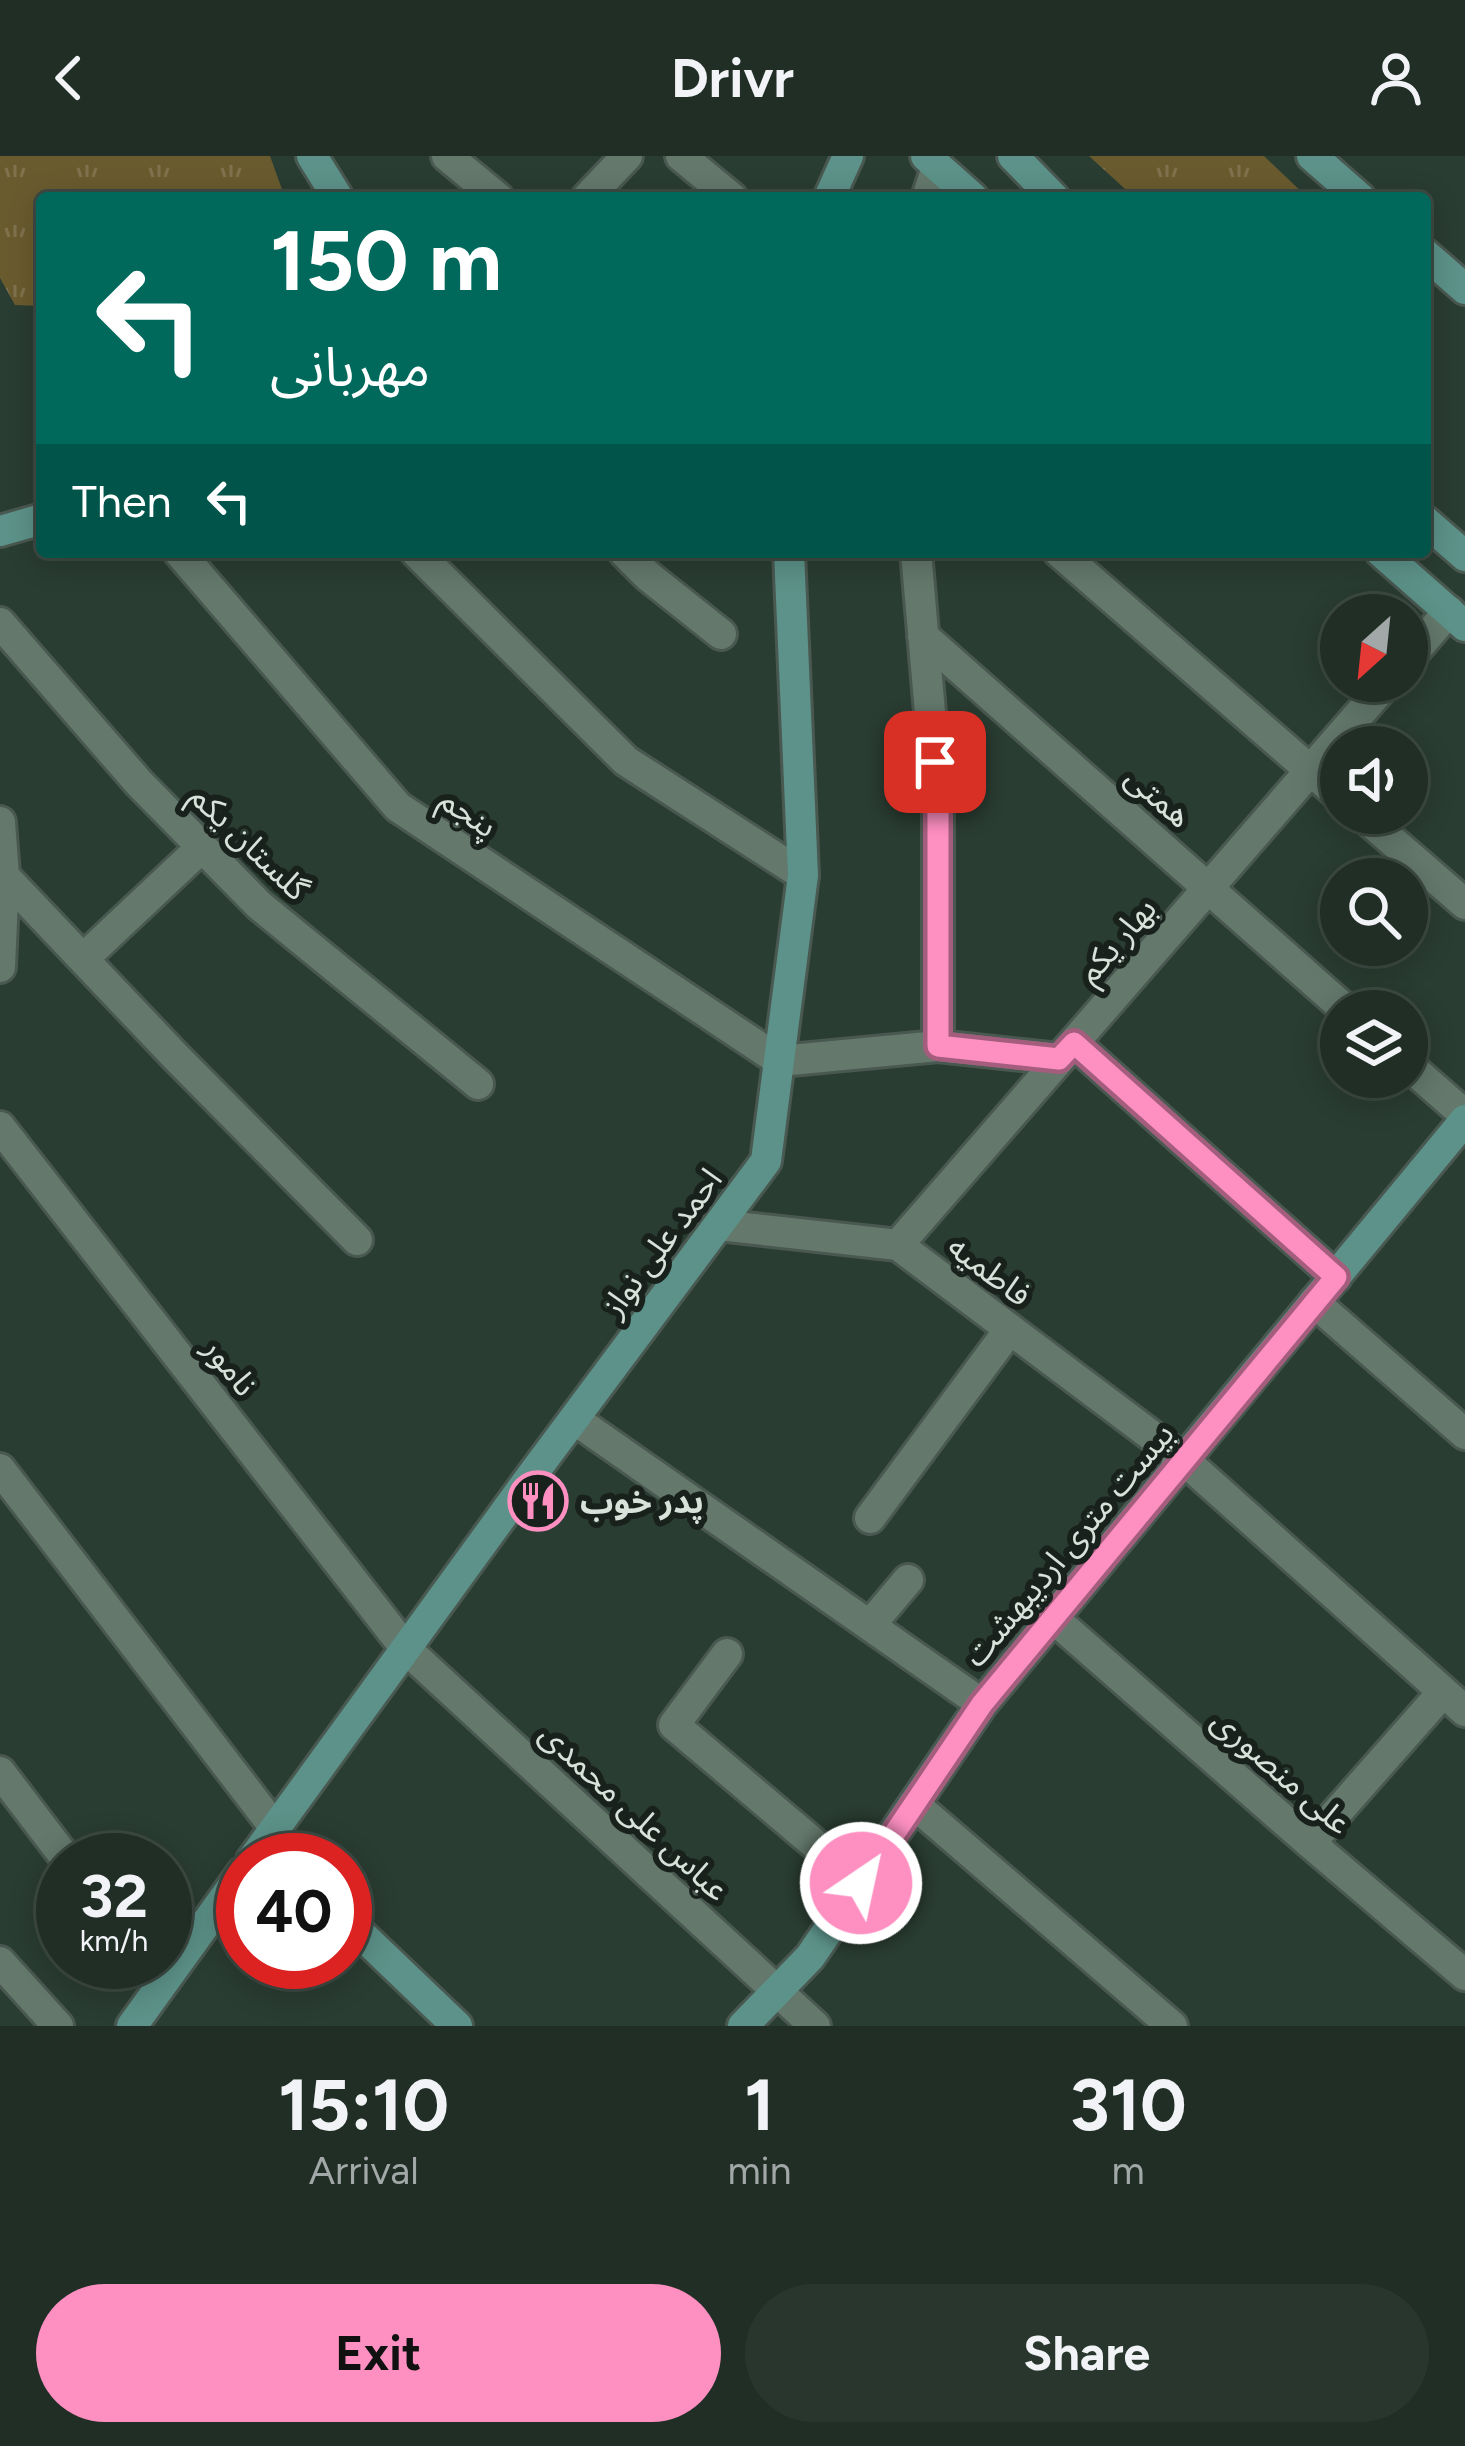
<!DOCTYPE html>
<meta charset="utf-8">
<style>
:root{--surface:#202e26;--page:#28362e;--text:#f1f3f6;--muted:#a2a8a7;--line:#3d4a43;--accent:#fd8fc1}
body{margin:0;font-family:Figtree,"Noto Sans Arabic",sans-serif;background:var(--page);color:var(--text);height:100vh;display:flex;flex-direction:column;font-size:45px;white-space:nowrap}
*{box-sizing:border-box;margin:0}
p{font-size:39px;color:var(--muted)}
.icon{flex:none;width:66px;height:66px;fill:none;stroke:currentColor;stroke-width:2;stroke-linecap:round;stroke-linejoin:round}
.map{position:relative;height:1870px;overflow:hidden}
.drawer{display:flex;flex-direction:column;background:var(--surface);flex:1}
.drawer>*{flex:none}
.top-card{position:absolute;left:36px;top:36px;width:1395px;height:366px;border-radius:12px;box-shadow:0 6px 30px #0003,0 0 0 3px var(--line);background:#00695c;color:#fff;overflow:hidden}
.needle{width:78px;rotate:207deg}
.fabs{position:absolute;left:1320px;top:438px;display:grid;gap:24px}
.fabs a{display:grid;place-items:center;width:108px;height:108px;border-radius:50%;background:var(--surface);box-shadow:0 6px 30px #0003,0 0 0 3px var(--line);font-size:60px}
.speed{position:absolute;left:36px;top:1677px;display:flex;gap:24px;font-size:60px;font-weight:700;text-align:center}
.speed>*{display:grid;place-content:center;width:156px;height:156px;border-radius:50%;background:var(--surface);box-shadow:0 6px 30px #0003,0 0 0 3px var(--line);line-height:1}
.speed small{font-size:30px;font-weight:400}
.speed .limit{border:18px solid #d22;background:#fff;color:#111}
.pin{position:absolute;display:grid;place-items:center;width:102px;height:102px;color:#fff;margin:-51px;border-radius:24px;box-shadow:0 6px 18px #0006}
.me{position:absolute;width:132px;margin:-66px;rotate:34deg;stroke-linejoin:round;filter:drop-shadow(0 0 9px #0008)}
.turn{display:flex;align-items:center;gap:42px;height:252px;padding:0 36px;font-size:54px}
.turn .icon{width:156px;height:156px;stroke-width:2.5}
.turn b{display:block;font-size:84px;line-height:102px}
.then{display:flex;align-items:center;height:114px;padding:0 36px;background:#0003;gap:24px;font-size:45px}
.eta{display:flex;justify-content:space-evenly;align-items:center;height:204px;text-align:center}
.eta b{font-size:72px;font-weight:700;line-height:84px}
.cta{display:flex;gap:24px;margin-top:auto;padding:24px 36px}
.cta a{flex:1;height:138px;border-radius:72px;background:var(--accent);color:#111;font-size:48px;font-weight:700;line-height:138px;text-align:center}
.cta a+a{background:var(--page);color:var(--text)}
header{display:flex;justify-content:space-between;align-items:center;height:156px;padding:0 36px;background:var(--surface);font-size:54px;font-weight:700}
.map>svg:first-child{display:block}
</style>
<header><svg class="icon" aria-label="back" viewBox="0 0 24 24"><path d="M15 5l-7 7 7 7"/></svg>Drivr<svg class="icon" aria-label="person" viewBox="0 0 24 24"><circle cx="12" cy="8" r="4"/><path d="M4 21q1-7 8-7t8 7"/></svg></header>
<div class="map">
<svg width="1465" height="1870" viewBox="0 0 1465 1870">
<defs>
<pattern id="park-tufts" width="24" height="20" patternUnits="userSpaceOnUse" patternTransform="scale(3)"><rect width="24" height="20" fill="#6a5b2f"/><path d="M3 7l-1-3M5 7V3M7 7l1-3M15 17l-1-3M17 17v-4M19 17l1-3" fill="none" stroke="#7f724d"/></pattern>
</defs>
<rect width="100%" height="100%" fill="#2a3d32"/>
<path fill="url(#park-tufts)" d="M 0,0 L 270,0 L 285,42 L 42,42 L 42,150 L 15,149 L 0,122 Z
M 1089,0 L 1264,0 L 1308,42 L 1135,42 Z"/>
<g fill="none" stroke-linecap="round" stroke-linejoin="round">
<defs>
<path id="street" d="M 447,0 L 498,42
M 681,0 L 732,42
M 587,42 L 627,0
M 927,42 L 937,11
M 179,396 L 398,651 L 780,905 L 938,890 L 1059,903
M 416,396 L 626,605 L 803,719
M 624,396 L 648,420 L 721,478
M 916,396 L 938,648 L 938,890
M 1059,396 L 1341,641
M 0,467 L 139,627 L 259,749 L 478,928
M 923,480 L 1347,855
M 1407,504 L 1449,455
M 1360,657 L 1465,748
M 0,666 L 4,720 L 0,811
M 4,720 L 176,901 L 357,1084
M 83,803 L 202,691
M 1074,887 L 1336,1121
M 1407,908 L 1465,959
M 0,971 L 406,1493 L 815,1870
M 719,1069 L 898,1089 L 1184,1304 L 1465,1555
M 898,1089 L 1388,525
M 1314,1146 L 1465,1278
M 574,1263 L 982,1548
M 0,1313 L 275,1672
M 870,1362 L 1010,1173
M 1053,1462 L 1310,1687 L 1465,1819
M 870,1469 L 908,1424
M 727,1498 L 674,1569 L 861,1727
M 0,1616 L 67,1704
M 914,1648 L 1172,1870
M 1310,1687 L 1443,1536
M 0,1806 L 58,1870
M 145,1806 L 162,1827"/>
<path id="secondary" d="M 312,0 L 338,42
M 926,0 L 973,42
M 1013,0 L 1054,42
M 1312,0 L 1360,42
M 829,42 L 848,0
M 1425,98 L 1465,133
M 1425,365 L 1465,400
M 0,375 L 42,363
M 1381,396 L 1465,470
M 252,1704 L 532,1319 L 766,1005 L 803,719 L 789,396
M 345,1763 L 457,1870
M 132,1870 L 243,1716
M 743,1870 L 810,1801 L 982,1548 L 1465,964"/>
</defs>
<use href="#street" stroke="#495850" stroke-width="36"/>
<use href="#secondary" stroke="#495850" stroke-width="36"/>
<use href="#street" stroke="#64786c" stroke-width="30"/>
<use href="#secondary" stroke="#5c9289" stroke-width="30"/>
</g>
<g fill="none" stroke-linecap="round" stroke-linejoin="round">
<defs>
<path id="route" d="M 861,1727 L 982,1548 L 1336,1121 L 1074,887 L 1059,903 L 938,890 L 938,648 L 935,606"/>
</defs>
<use href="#route" stroke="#a45d7d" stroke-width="30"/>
<use href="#route" stroke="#fd8fc1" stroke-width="21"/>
</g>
<defs>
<symbol id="restaurant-ring" viewBox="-11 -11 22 22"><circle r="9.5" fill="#19211d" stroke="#fd8fc1" stroke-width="1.5"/><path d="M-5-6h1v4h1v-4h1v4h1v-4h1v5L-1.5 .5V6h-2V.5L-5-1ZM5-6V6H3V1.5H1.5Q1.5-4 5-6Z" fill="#fd8fc1"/></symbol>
</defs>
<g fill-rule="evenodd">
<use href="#restaurant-ring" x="505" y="1312" width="66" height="66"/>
</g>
<g text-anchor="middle" stroke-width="12" stroke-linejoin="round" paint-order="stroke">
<g font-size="33" fill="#d7e2db" stroke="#19211d">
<text transform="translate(1159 640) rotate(41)" y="12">همتی</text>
<text transform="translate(469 656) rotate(34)" y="12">پنجم</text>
<text transform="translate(250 686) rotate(44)" y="12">گلستان یکم</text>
<text transform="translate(1116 784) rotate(-49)" y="12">بهار یکم</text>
<text transform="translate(661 1086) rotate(-53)" y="12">احمد علی نواز</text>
<text transform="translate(990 1114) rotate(37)" y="12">فاطمیه</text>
<text transform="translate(231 1210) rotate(52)" y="12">نامور</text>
<text transform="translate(1068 1388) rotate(-50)" y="12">بیست متری اردیبهشت</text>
<text transform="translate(1282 1615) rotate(41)" y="12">علی منصوری</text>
<text transform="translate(635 1655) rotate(43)" y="12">عباس علی محمدی</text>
</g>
<g font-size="33" font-weight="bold" fill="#d7e2db" stroke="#19211d" text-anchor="start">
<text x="580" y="1357">پدر خوب</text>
</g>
</g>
</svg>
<div class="fabs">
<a><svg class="needle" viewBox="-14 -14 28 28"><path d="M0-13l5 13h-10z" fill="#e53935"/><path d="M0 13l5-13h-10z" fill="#a2a8a7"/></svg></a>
<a><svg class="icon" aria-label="sound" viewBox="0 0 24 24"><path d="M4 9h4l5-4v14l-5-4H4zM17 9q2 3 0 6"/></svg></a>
<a><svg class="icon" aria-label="search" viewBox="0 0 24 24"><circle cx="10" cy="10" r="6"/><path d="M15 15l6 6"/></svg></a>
<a><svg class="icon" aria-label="layers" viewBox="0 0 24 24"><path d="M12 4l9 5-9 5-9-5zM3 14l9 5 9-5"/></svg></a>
</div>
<div class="speed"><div>32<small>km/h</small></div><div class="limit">40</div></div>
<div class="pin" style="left:935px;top:606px;background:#d93025"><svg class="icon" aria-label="arrive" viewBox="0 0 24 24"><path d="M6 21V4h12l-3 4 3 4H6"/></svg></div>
<svg class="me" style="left:861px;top:1727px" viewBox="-20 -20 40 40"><circle r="17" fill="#fd8fc1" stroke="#fff" stroke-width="3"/><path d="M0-11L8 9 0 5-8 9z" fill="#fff"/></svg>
<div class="top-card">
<div class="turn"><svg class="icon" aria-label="left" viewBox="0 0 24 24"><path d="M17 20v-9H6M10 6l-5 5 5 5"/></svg><div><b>150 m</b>مهربانی</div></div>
<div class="then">Then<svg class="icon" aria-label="left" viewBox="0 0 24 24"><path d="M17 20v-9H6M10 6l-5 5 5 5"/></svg></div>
</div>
</div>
<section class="drawer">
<div class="eta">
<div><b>15:10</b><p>Arrival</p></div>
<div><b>1</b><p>min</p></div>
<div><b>310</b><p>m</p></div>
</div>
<div class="cta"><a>Exit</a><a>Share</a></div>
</section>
